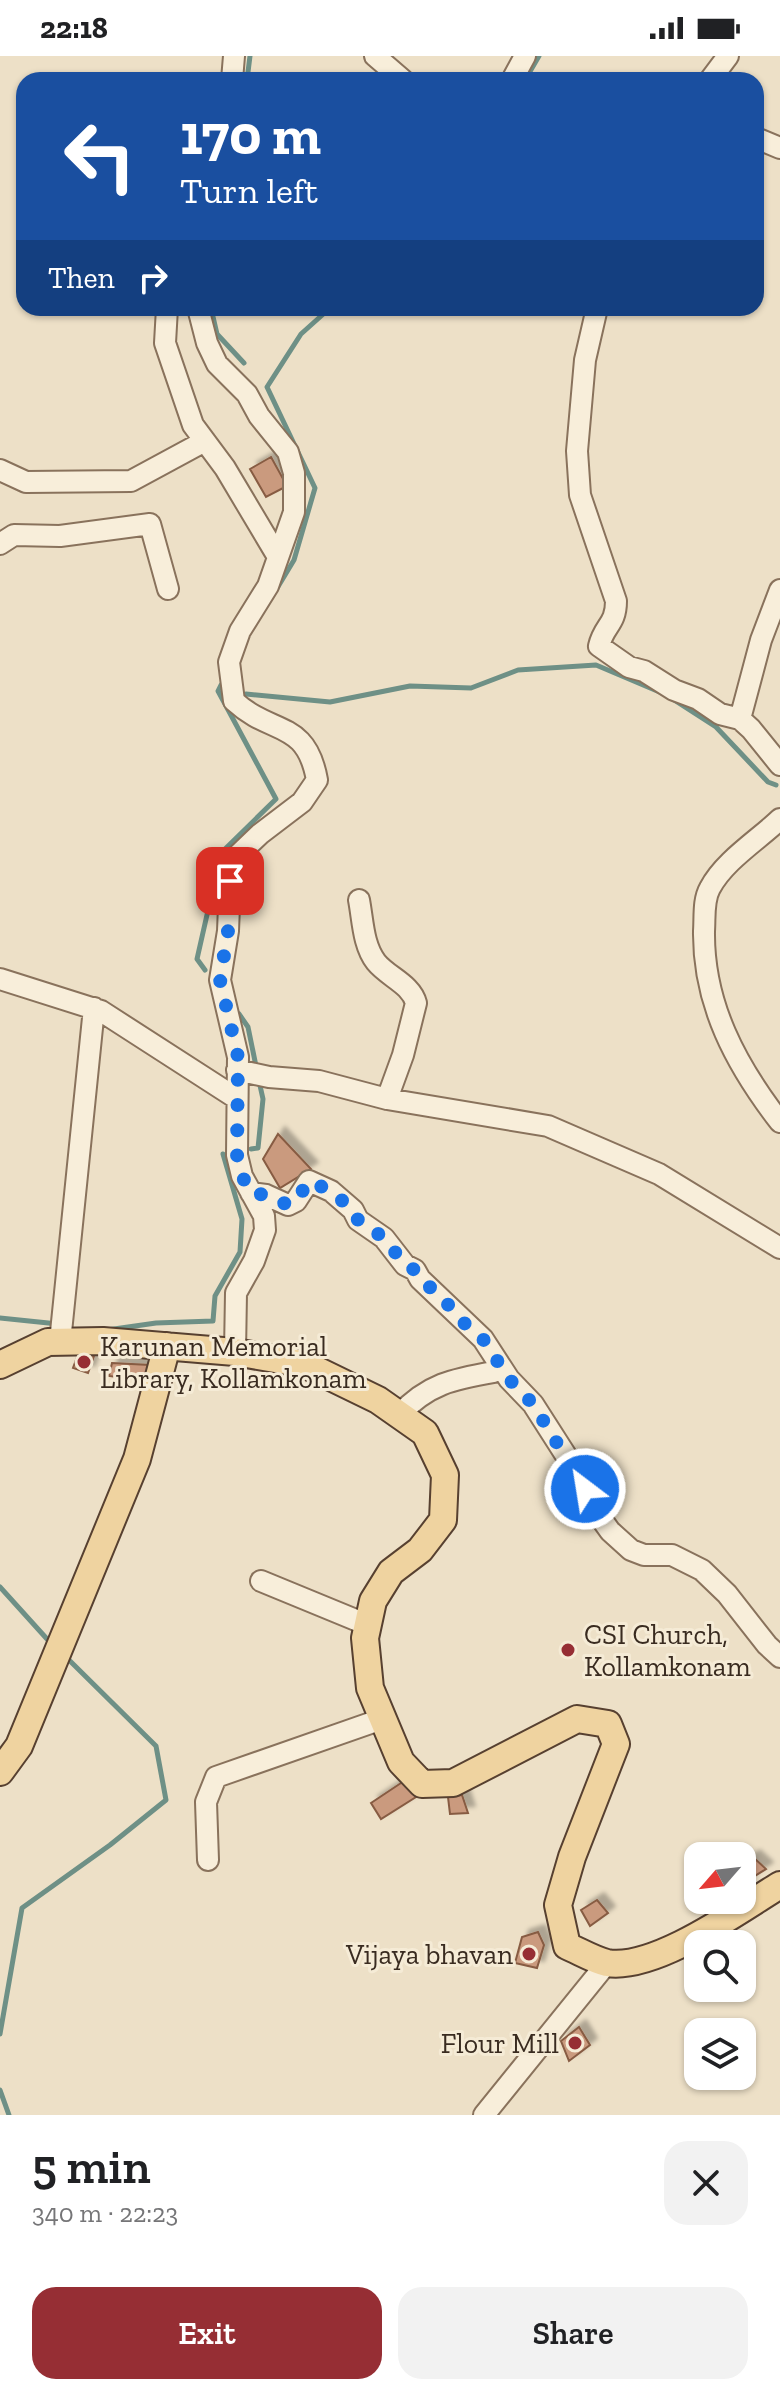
<!DOCTYPE html>
<meta charset="utf-8">
<style>
:root{--surface:#fff;--page:#f2f2f2;--text:#202124;--muted:#757577;--accent:#962e34}
body{margin:0;font-family:"Zilla Slab",serif;background:var(--page);color:var(--text);height:100vh;display:flex;flex-direction:column;font-size:30px;white-space:nowrap}
*{box-sizing:border-box;margin:0}
p{font-size:26px;color:var(--muted)}
.icon{flex:none;width:44px;height:44px;fill:none;stroke:currentColor;stroke-width:2;stroke-linecap:round;stroke-linejoin:round}
.map{position:relative;height:2059px;overflow:hidden}
.side{display:flex;flex-direction:column;background:var(--surface);flex:1}
.side>*{flex:none}
.guide{position:absolute;left:16px;top:16px;width:748px;height:244px;border-radius:24px;box-shadow:0 2px 6px #0004;background:#1a4fa0;color:#fff;overflow:hidden}
.needle{width:52px;rotate:242deg}
.buttons{position:absolute;left:684px;top:1786px;display:grid;gap:16px}
.buttons a{display:grid;place-items:center;width:72px;height:72px;border-radius:16px;background:var(--surface);box-shadow:0 2px 6px #0004;font-size:40px}
.pin{position:absolute;display:grid;place-items:center;width:68px;height:68px;color:#fff;margin:-34px;border-radius:16px;box-shadow:0 4px 12px #0006}
.me{position:absolute;width:88px;margin:-44px;rotate:329deg;stroke-linejoin:round;filter:drop-shadow(0 0 6px #0008)}
.turn{display:flex;align-items:center;gap:28px;height:168px;padding:0 32px;font-size:36px}
.turn .icon{width:104px;height:104px;stroke-width:2.5}
.turn b{display:block;font-size:56px;line-height:68px}
.then{display:flex;align-items:center;height:76px;padding:0 32px;background:#0003;gap:16px;font-size:30px}
.round{display:grid;place-items:center;flex:none;width:84px;height:84px;border-radius:24px;background:var(--page)}
.head{display:flex;align-items:center;justify-content:space-between;height:136px;padding:0 32px}
h1{font-size:48px;font-weight:600;line-height:60px}
.primary-button{display:flex;gap:16px;margin-top:auto;padding:16px 32px}
.primary-button a{flex:1;height:92px;border-radius:24px;background:var(--accent);color:#fff;font-size:32px;font-weight:600;line-height:92px;text-align:center}
.primary-button a+a{background:var(--page);color:var(--text)}
.status{display:flex;justify-content:space-between;align-items:center;height:56px;padding:0 40px;background:var(--surface);direction:ltr}
.status svg{height:22px;fill:currentColor}
.map>svg:first-child{display:block}
</style>
<div class="status"><b>22:18</b><svg viewBox="0 0 49 12"><path d="M0 12V9h3v3zM5 12V6h3v6zM10 12V3h3v9zM15 12V0h3v12zM26 1h20v11H26zM47 4h2v5h-2z"/></svg></div>
<div class="map">
<svg width="780" height="2059" viewBox="0 0 780 2059">
<defs>
<filter id="shadow"><feDropShadow dx="7" dy="-7" stdDeviation="2" flood-color="#0004"/></filter>
</defs>
<rect width="100%" height="100%" fill="#ede0c7"/>
<g fill="none" stroke-linecap="round" stroke-linejoin="round">
<path stroke="#6e9086" stroke-width="5" d="M 247,24 L 250,0
M 525,24 L 539,0
M 211,252 L 217,278 L 244,307
M 276,534 L 294,504 L 315,432 L 267,331 L 301,278 L 330,252
M 246,638 L 330,646 L 410,630 L 471,632 L 518,614 L 596,609 L 662,637
M 671,642 L 716,671 L 768,726 L 776,729
M 205,914 L 197,903 L 221,797 L 276,743 L 218,635 L 221,629
M 239,958 L 248,971 L 257,1015
M 251,1093 L 258,1092 L 263,1043 L 259,1025
M 0,1262 L 58,1268
M 107,1274 L 156,1267 L 213,1265 L 215,1240 L 240,1196 L 242,1163 L 223,1098
M 0,1531 L 47,1583
M 0,1978 L 22,1852 L 110,1789 L 166,1744 L 156,1690 L 69,1604
M 0,2034 L 9,2059"/>
</g>
<path fill="#ca9a7e" stroke="#875b43" stroke-width="2" filter="url(#shadow)" d="M 271,401 L 287,430 L 266,441 L 250,413 Z
M 278,1078 L 311,1113 L 280,1132 L 263,1103 Z
M 79,1296 L 94,1300 L 88,1317 L 73,1312 Z
M 112,1307 L 150,1309 L 146,1325 L 109,1320 Z
M 404,1725 L 416,1741 L 381,1763 L 371,1747 Z
M 462,1739 L 468,1757 L 450,1758 L 448,1741 Z
M 753,1801 L 766,1813 L 742,1828 L 742,1809 Z
M 597,1844 L 608,1857 L 590,1870 L 581,1854 Z
M 538,1876 L 544,1889 L 537,1912 L 515,1907 L 522,1881 Z
M 579,1971 L 590,1989 L 569,2005 L 561,1985 Z"/>
<g fill="none" stroke-linecap="round" stroke-linejoin="round">
<defs>
<path id="minor" d="M 375,0 L 403,24
M 232,24 L 234,0
M 512,24 L 525,0
M 710,24 L 728,0
M 756,82 L 780,92
M 167,252 L 165,287 L 193,369 L 225,412 L 278,501
M 198,252 L 207,287 L 217,308 L 247,338 L 259,360 L 288,396 L 294,417 L 294,456 L 268,530 L 240,575 L 229,606 L 234,645 C 272,680 306,663 317,724 L 302,746 L 260,778 L 237,800 L 230,825 L 228,875 L 220,924 L 238,1001 L 237,1099 L 242,1120 L 264,1160 L 265,1174 L 254,1205 L 236,1237 L 235,1296
M 597,252 L 585,304 L 577,395 L 580,439 L 616,545 C 616,569 604,569 599,590 L 629,611 L 644,615 L 674,634 L 698,643 L 720,658 L 740,663 L 751,673 L 780,709
M 0,414 L 26,426 L 131,425 L 205,385
M 0,488 L 14,479 L 60,480 L 150,468 L 168,533
M 740,663 L 761,584 L 780,534
M 780,763 C 758,784 724,805 710,832 C 703,844 705,861 704,875 C 703,948 736,1009 780,1066
M 359,844 C 363,865 363,889 376,906 C 388,921 411,928 416,947 L 403,999 L 387,1043
M 0,923 L 101,955 L 236,1042
M 237,1014 L 269,1021 L 319,1025 L 387,1043 L 548,1070 L 659,1118 L 780,1192
M 251,1137 L 266,1139 L 288,1149 L 296,1145 L 309,1125 L 331,1135 L 353,1154 L 358,1164 L 384,1182 L 405,1209 L 415,1214 L 420,1223 L 483,1283 L 509,1323 L 533,1348 L 581,1423 L 595,1454 L 610,1475 L 631,1494 L 644,1499 L 672,1499 L 702,1514 L 727,1538 L 767,1589 L 780,1601
M 60,1286 L 94,952
M 399,1359 C 428,1328 453,1323 494,1316
M 261,1525 L 368,1569
M 208,1804 L 206,1746 L 216,1721 L 382,1663
M 484,2059 L 607,1907"/>
<path id="major" d="M 0,1309 L 48,1286 L 103,1285 L 235,1296 L 304,1308 L 378,1344 L 425,1377 L 445,1419 L 443,1464 L 420,1494 L 391,1516 L 373,1545 L 365,1582 L 370,1632 L 401,1706 L 422,1728 L 453,1727 L 577,1663 L 608,1668 L 616,1688 L 572,1801 L 558,1849 L 567,1890 C 579,1895 594,1904 607,1907 C 655,1915 739,1854 780,1829
M 0,1716 L 19,1690 L 137,1403 L 167,1290"/>
</defs>
<use href="#minor" stroke="#89725c" stroke-width="24"/>
<use href="#major" stroke="#574030" stroke-width="30"/>
<use href="#minor" stroke="#f8eeda" stroke-width="20"/>
<use href="#major" stroke="#efd3a0" stroke-width="26"/>
</g>
<g fill="none" stroke-linecap="round" stroke-linejoin="round">
<path stroke="#1a73e8" stroke-width="14" stroke-dasharray="0 25.2" d="M 230,825 L 228,875 L 220,924 L 238,1001 L 237,1099 L 242,1120 L 251,1137 L 266,1139 L 288,1149 L 296,1145 L 309,1125 L 331,1135 L 353,1154 L 358,1164 L 384,1182 L 405,1209 L 415,1214 L 420,1223 L 444,1243 L 457,1261 L 483,1283 L 509,1323 L 533,1348 L 585,1433"/>
</g>
<g fill="#962e34" stroke="#f5ebd6" stroke-width="3">
<circle cx="84" cy="1306" r="8"/>
<circle cx="568" cy="1594" r="8"/>
<circle cx="529" cy="1898" r="8"/>
<circle cx="575" cy="1987" r="8"/>
</g>
<g text-anchor="middle" stroke-width="6" stroke-linejoin="round" paint-order="stroke">
<g font-size="28" fill="#392b20" stroke="#f5ebd6" text-anchor="start">
<text x="100" y="1300">Karunan Memorial<tspan x="100" dy="32">Library, Kollamkonam</tspan></text>
<text x="584" y="1588">CSI Church,<tspan x="584" dy="32">Kollamkonam</tspan></text>
<text x="513" y="1908" text-anchor="end">Vijaya bhavan</text>
<text x="559" y="1997" text-anchor="end">Flour Mill</text>
</g>
</g>
</svg>
<div class="buttons">
<a><svg class="needle" viewBox="-14 -14 28 28"><path d="M0-13l5 13h-10z" fill="#e53935"/><path d="M0 13l5-13h-10z" fill="#757577"/></svg></a>
<a><svg class="icon" aria-label="search" viewBox="0 0 24 24"><circle cx="10" cy="10" r="6"/><path d="M15 15l6 6"/></svg></a>
<a><svg class="icon" aria-label="layers" viewBox="0 0 24 24"><path d="M12 4l9 5-9 5-9-5zM3 14l9 5 9-5"/></svg></a>
</div>
<div class="pin" style="left:230px;top:825px;background:#d93025"><svg class="icon" aria-label="arrive" viewBox="0 0 24 24"><path d="M6 21V4h12l-3 4 3 4H6"/></svg></div>
<svg class="me" style="left:585px;top:1433px" viewBox="-20 -20 40 40"><circle r="17" fill="#1a73e8" stroke="#fff" stroke-width="3"/><path d="M0-11L8 9 0 5-8 9z" fill="#fff"/></svg>
<div class="guide">
<div class="turn"><svg class="icon" aria-label="left" viewBox="0 0 24 24"><path d="M17 20v-9H6M10 6l-5 5 5 5"/></svg><div><b>170 m</b>Turn left</div></div>
<div class="then">Then<svg class="icon" aria-label="right" viewBox="0 0 24 24"><path d="M7 20v-9h11M14 6l5 5-5 5"/></svg></div>
</div>
</div>
<section class="side">
<div class="head"><div><h1>5 min</h1><p>340 m · 22:23</p></div><a class="round"><svg class="icon" aria-label="close" viewBox="0 0 24 24"><path d="M6 6l12 12M18 6L6 18"/></svg></a></div>
<div class="primary-button"><a>Exit</a><a>Share</a></div>
</section>
